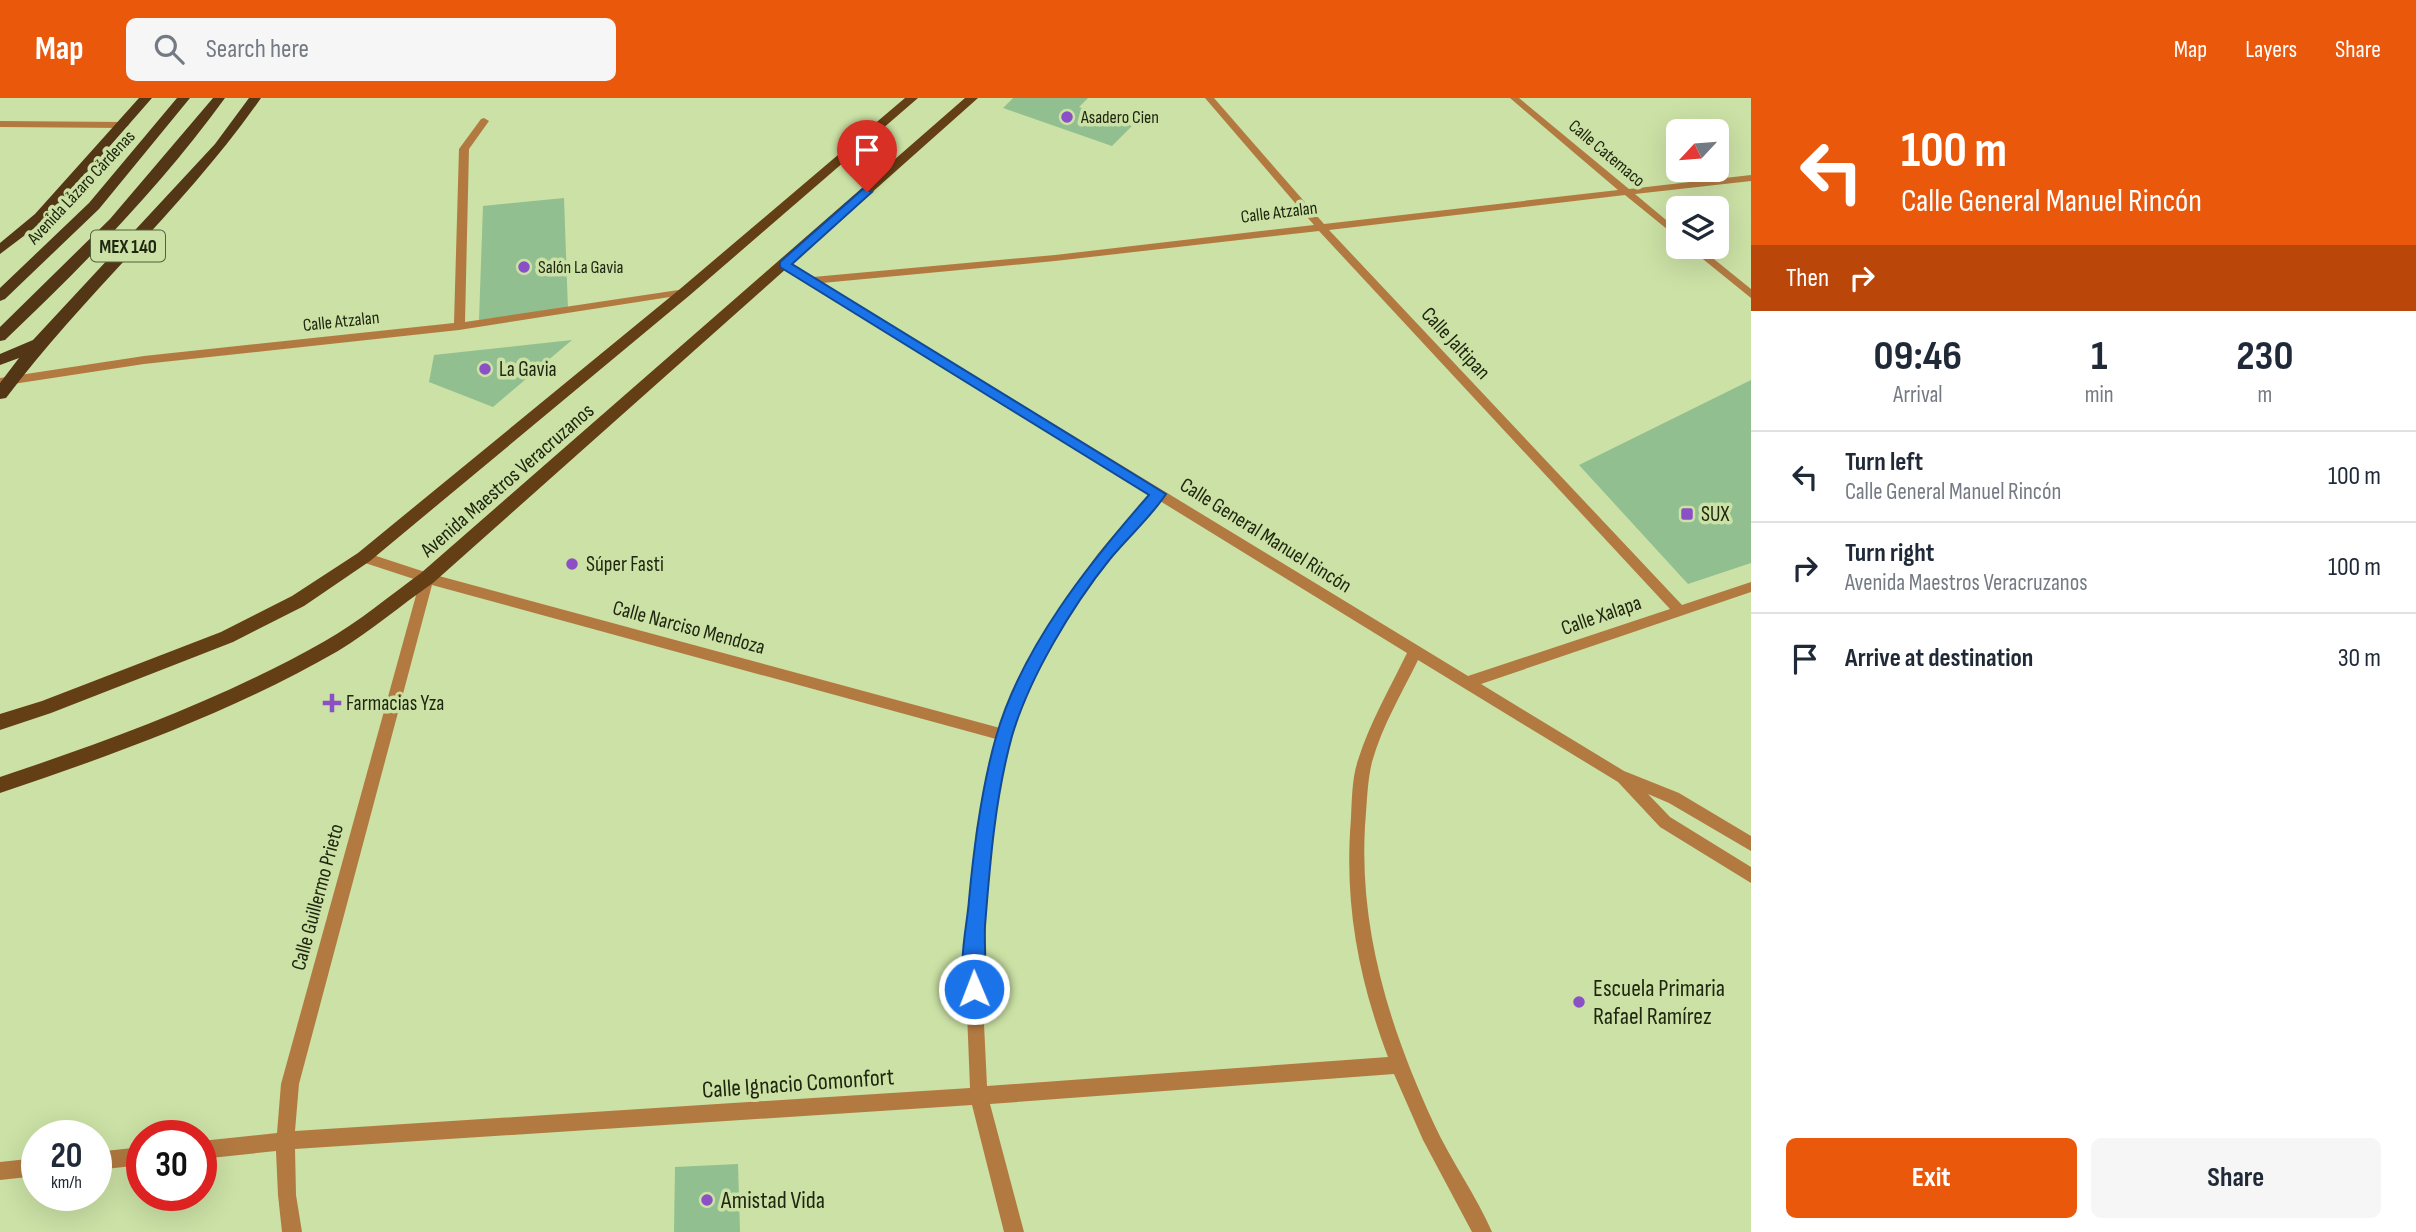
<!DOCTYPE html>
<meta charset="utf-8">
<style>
:root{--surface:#fff;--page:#f6f6f7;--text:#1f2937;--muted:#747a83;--line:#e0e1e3;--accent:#ea580c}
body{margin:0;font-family:"Sofia Sans Condensed",sans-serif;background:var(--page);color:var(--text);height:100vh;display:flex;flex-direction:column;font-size:26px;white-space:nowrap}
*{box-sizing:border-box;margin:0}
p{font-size:23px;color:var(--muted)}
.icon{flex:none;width:38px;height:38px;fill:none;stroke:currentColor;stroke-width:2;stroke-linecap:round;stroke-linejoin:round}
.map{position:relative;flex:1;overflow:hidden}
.details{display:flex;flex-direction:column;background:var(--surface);width:665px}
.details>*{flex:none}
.hud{background:#ea580c;color:#fff;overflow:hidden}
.needle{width:46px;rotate:244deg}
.buttons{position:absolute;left:1666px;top:21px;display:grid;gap:14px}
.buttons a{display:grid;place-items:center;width:63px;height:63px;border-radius:10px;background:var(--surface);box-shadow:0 7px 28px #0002;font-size:35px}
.speed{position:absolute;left:21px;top:1022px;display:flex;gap:14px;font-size:35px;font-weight:700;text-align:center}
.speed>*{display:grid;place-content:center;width:91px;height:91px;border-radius:50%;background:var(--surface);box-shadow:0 7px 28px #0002;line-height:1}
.speed small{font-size:18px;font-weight:400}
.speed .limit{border:10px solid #d22;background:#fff;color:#111}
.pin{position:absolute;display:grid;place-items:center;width:60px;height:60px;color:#fff;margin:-72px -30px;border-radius:50% 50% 50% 0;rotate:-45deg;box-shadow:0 0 7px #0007}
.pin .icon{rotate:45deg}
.me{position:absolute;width:77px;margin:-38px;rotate:359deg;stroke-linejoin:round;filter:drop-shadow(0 0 5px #0008)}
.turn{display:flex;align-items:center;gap:24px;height:147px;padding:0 35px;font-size:32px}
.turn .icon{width:91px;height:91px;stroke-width:2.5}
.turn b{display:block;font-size:49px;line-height:60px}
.then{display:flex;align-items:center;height:66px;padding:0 35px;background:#0003;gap:14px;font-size:26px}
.eta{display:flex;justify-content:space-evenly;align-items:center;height:119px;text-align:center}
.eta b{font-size:42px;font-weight:700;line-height:49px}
.action{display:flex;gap:14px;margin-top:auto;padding:14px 35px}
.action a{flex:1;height:80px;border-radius:10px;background:var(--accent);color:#fff;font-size:28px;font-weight:700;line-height:80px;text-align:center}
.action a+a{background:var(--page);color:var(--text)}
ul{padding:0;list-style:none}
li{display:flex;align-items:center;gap:21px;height:91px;padding:0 35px;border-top:2px solid var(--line)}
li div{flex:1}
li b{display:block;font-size:26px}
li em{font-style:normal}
header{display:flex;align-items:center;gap:42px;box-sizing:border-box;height:98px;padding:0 35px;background:var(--accent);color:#fff}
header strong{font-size:33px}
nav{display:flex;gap:38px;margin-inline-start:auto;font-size:24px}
.search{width:490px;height:63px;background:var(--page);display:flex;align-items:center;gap:18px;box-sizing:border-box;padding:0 24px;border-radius:10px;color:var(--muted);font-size:26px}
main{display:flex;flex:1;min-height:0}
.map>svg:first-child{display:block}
</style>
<header>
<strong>Map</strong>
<div class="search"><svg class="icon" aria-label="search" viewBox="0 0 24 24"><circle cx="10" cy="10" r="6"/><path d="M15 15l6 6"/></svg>Search here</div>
<nav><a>Map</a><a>Layers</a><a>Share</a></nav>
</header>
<main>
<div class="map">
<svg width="1751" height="1134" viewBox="0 0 1751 1134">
<rect width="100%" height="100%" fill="#cbe1a5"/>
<path fill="#91bf90" d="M 1013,0 L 1088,0 L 1079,9 L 1132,28 L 1112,48 L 1003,10 Z
M 564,100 L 568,212 L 479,222 L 483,108 Z
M 572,242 L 493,309 L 429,284 L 434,257 Z
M 1751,282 L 1751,465 L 1688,486 L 1579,367 Z
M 738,1066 L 740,1134 L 674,1134 L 675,1069 Z"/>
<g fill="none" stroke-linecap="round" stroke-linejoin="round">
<path fill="#b27a41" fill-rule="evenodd" d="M 1205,0 L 1214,0 L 1324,126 L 1618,92 L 1510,0 L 1519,0 L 1629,91 L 1751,77 L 1751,83 L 1635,96 L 1678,132 L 1678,140 L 1625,97 L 1329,132 L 1682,507 L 1751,484 L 1751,494 L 1481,586 L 1624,673 L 1679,695 L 1751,738 L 1751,753 L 1669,705 L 1648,696 L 1670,719 L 1751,769 L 1751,785 L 1660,729 L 1618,684 L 1418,562 C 1402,595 1382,628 1372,664 C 1367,684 1367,707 1365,728 C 1359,833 1390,931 1434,1026 C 1451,1063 1476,1097 1492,1134 L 1472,1134 L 1423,1042 L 1394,976 L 990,1006 L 1024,1134 L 1004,1134 L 972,1007 L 295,1051 L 296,1097 L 302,1134 L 282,1134 L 278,1097 L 276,1053 L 201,1061 L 201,1043 L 277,1035 L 281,986 L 420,483 L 359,463 L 357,459 L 359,455 L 364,454 L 428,475 L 1000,630 C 1027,568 1057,511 1097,457 C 1113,436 1133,417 1151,397 L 780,167 L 781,165 L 789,165 L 813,179 L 1055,157 L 1314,127 ZM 1319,133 L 1670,511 L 1468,578 L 822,185 L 1055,163 ZM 1160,403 L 1407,555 C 1390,590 1370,624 1358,662 C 1352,680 1352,700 1351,720 C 1344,805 1358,879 1388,959 L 987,988 L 981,864 L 992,732 L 1011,637 L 1035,580 L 1068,520 L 1108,463 ZM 432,487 L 996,641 L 976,732 L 965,864 L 970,990 L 295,1033 L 299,986 Z
M 484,20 L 489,23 L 469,51 L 465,224 L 685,191 L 689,192 L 689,196 L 459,232 L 144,266 L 0,288 L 0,280 L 144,258 L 454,225 L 459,51 L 481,21 Z
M 0,23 L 124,24 L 129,27 L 124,30 L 0,29 Z
M 1688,149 L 1699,149 L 1751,191 L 1751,200 Z
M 142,1049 L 142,1067 L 96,1072 L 96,1054 Z
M 37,1060 L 37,1078 L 0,1082 L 0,1064 Z"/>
<path fill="#643e14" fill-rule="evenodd" d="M 905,0 L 918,0 L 690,197 L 370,463 L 304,508 L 233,544 L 51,615 L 0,632 L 0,616 L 42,603 L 221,534 L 292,498 L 358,455 L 680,191 Z
M 965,0 L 978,0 L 433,485 C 401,507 371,533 338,553 C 232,614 116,656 0,695 L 0,679 C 111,642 223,601 325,543 C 359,524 389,498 421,475 Z"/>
<path fill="#533616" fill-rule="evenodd" d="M 139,0 L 152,0 L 45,122 L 0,156 L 0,145 L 35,116 Z
M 177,0 L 190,0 L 99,111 L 5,201 L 0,203 L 0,190 L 89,105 Z
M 213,0 L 225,0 C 161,88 84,167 5,242 L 0,243 L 0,229 L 110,121 Z
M 249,0 L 261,0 C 186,108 85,195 6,300 L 0,301 L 0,285 L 19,260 L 0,267 L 0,256 L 33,242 L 215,46 Z"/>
</g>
<path fill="#1a73e8" stroke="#114b97" stroke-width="2" d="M 863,91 L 872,94 L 792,166 L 1166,396 C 1151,419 1128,439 1110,461 C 1072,508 1029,580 1012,638 C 995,700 990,764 985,828 C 984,847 988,882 981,897 L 974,900 L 968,897 C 956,870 967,830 969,802 C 974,747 981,692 996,639 C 1021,550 1090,464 1149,397 L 780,169 L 780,164 Z"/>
<g fill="#8b4fc6" stroke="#cbe1a5" stroke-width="2.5">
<circle cx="1067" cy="19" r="7"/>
<circle cx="524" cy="169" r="7"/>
<circle cx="485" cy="271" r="7"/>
<rect x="1680" y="409" width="14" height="14" rx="3.5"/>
<circle cx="572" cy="466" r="7"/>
<path d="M328.5 594.5h7v7h7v7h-7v7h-7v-7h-7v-7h7z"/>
<circle cx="1579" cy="904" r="7"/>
<circle cx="707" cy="1102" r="7"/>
</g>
<g text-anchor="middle" stroke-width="7" stroke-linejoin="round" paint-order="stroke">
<g font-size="18" fill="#202710" stroke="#cbe1a5" text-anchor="start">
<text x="1081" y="25">Asadero Cien</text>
<text x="538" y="175">Salón La Gavia</text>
</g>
<g font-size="18" fill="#202710" stroke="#cbe1a5">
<text transform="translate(1607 55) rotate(40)" y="6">Calle Catemaco</text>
<text transform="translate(81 89) rotate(-47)" y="6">Avenida Lázaro Cárdenas</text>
<text transform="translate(1279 114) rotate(-7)" y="6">Calle Atzalan</text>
<text transform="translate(341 223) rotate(-6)" y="6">Calle Atzalan</text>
</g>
<rect fill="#cbe1a5" stroke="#535f3d" stroke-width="2" x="91" y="132.5" width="74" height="31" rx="5"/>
<g font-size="19" font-weight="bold" fill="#202710">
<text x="128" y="155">MEX 140</text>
</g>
<g font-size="21" fill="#202710" stroke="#cbe1a5">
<text transform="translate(1456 245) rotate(47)" y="7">Calle Jaltipan</text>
<text transform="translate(507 382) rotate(-41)" y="7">Avenida Maestros Veracruzanos</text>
<text transform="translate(1266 437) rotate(32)" y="7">Calle General Manuel Rincón</text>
<text transform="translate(1601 517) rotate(-19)" y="7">Calle Xalapa</text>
<text transform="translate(689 529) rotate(15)" y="7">Calle Narciso Mendoza</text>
<text transform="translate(317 799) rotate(-75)" y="7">Calle Guillermo Prieto</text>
</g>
<g font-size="21" fill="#202710" stroke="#cbe1a5" text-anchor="start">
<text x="499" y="278">La Gavia</text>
<text x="1701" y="423">SUX</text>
<text x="586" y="473">Súper Fasti</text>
<text x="346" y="612">Farmacias Yza</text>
</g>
<g font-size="24" fill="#202710" stroke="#cbe1a5" text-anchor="start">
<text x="1593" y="898">Escuela Primaria<tspan x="1593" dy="28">Rafael Ramírez</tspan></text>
<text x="721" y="1110">Amistad Vida</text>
</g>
<g font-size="24" fill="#202710" stroke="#cbe1a5">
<text transform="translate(798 985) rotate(-4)" y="8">Calle Ignacio Comonfort</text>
</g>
</g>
</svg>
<div class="buttons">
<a><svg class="needle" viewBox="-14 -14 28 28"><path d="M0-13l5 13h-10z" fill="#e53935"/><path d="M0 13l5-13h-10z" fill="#747a83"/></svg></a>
<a><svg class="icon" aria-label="layers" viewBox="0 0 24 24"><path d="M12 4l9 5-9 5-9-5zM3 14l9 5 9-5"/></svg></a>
</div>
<div class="speed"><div>20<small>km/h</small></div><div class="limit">30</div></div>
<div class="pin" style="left:867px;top:94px;background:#d93025"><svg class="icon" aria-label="arrive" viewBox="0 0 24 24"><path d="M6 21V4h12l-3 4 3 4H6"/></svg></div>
<svg class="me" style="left:974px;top:891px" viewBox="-20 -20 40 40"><circle r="17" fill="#1a73e8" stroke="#fff" stroke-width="3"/><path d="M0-11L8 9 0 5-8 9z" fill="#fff"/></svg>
</div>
<section class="details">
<div class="hud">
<div class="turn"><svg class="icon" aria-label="left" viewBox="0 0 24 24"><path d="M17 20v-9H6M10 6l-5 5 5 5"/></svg><div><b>100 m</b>Calle General Manuel Rincón</div></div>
<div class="then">Then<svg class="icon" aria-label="right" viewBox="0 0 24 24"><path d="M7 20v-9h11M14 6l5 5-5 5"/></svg></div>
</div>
<div class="eta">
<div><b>09:46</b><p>Arrival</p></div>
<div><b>1</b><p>min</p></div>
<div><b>230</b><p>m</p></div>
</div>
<ul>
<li><svg class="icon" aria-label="left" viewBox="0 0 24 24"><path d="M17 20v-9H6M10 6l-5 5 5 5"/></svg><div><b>Turn left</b><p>Calle General Manuel Rincón</p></div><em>100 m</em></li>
<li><svg class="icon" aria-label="right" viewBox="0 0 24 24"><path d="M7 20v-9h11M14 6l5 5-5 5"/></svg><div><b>Turn right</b><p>Avenida Maestros Veracruzanos</p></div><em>100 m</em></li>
<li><svg class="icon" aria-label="arrive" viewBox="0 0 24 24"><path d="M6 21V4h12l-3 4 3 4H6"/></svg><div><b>Arrive at destination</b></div><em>30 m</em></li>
</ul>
<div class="action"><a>Exit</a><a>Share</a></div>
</section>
</main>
